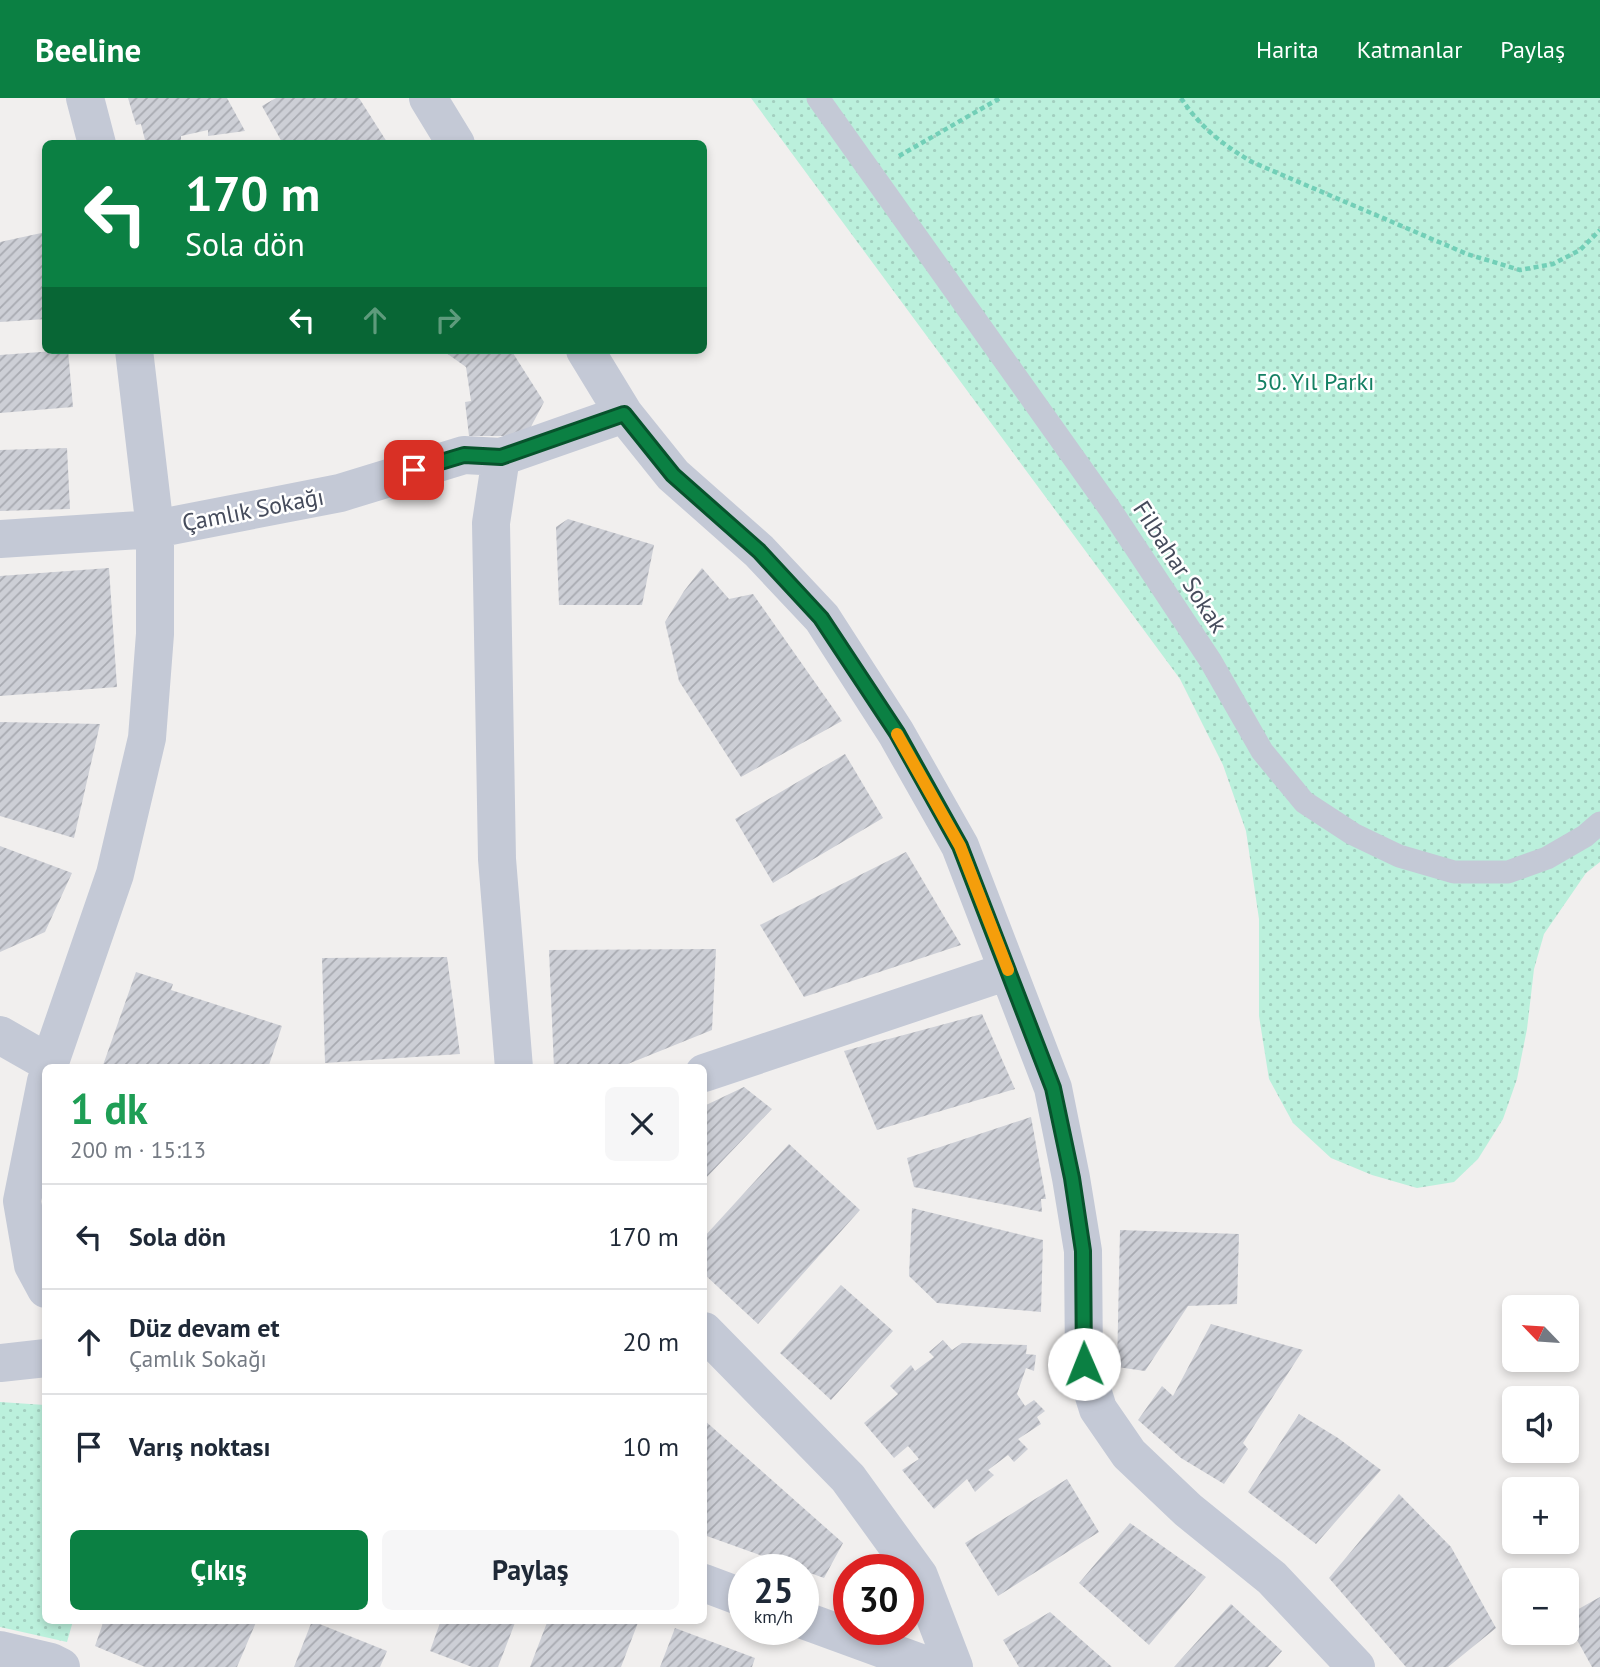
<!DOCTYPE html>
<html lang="tr">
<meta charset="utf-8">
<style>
:root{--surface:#fff;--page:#f6f6f7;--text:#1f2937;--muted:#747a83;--line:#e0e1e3;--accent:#0b8043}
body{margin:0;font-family:"PT Sans",sans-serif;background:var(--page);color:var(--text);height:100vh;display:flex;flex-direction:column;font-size:26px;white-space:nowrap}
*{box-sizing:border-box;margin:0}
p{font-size:23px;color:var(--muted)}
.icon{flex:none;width:38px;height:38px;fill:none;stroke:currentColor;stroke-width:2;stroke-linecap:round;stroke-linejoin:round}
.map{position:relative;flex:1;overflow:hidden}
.side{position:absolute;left:42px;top:966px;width:665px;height:560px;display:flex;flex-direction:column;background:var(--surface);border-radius:10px;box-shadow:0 4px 10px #0003}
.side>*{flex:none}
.hud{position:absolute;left:42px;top:42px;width:665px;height:214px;border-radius:10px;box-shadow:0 4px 10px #0003;background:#0b8043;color:#fff;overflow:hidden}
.needle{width:46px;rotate:295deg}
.tools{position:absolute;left:1502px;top:1197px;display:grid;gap:14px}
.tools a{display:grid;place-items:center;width:77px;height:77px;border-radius:10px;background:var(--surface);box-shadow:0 4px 10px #0003;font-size:35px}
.speed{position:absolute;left:728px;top:1456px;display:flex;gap:14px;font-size:35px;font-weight:700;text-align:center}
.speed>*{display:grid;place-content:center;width:91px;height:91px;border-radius:50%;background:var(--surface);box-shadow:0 4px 10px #0003;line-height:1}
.speed small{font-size:18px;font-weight:400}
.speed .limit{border:10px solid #d22;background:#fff;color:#111}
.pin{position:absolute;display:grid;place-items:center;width:60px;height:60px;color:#fff;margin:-30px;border-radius:14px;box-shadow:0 4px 10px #0006}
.me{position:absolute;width:77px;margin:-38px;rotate:359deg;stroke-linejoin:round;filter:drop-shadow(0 0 5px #0008)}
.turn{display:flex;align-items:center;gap:24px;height:147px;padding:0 28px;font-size:32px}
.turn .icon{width:91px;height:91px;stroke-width:2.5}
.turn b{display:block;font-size:49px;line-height:60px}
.lanes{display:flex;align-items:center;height:66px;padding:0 28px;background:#0003;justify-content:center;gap:35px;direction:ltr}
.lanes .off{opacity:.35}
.round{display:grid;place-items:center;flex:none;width:74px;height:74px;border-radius:10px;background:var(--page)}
.overview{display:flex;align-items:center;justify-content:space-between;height:119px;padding:0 28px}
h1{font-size:42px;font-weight:800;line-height:52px;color:#1e9e55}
.cta{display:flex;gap:14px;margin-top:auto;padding:14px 28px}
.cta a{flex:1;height:80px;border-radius:10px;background:var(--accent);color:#fff;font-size:28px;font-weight:800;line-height:80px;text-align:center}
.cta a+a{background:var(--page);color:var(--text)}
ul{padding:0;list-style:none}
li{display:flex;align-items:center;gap:21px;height:105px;padding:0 28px;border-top:2px solid var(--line)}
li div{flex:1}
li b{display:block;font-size:26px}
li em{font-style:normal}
header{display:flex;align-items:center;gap:42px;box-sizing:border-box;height:98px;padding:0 35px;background:var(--accent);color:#fff}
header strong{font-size:33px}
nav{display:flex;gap:38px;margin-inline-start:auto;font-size:24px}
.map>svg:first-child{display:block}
</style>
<header>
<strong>Beeline</strong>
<nav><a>Harita</a><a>Katmanlar</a><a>Paylaş</a></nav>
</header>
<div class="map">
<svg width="1600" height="1569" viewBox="0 0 1600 1569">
<defs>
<pattern id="park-dots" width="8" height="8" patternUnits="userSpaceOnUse" patternTransform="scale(1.75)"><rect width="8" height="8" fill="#bbf0dc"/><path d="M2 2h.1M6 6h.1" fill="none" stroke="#a2cfbf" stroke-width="1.8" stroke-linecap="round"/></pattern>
<pattern id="building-hatch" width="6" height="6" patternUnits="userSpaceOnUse" patternTransform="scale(1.75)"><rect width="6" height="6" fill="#cdcfd6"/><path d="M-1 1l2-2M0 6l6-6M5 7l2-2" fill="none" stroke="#a8aab1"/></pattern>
</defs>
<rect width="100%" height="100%" fill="#f1efee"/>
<path fill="url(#park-dots)" d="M 751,0 L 1600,0 L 1600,764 L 1586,775 L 1544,836 L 1534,871 L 1527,931 L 1517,981 L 1503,1021 L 1478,1061 L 1454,1084 L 1417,1090 L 1372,1077 L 1331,1060 L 1293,1025 L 1269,981 L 1259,918 L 1259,821 L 1246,733 L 1223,667 L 1180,581 Z
M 0,1304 L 45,1307 L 46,1522 L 73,1523 L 67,1544 L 0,1529 Z"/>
<path fill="url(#building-hatch)" d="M 128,0 L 227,0 L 245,33 L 208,38 L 208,32 L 181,38 L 181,44 L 146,46 L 141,26 L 136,27 Z
M 276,0 L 359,0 L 387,44 L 383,46 L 283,46 L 262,8 Z
M 46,134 L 46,221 L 0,224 L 0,144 Z
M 68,252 L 73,309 L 0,315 L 0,257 Z
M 442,252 L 511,252 L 544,304 L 525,340 L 511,338 L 469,338 L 465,304 L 471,303 L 466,269 Z
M 67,350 L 70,411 L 0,413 L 0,352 Z
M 568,421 L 654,447 L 642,507 L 559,507 L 556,429 Z
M 109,470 L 117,589 L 0,598 L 0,478 Z
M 702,470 L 729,501 L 753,496 L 842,623 L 741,679 L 679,583 L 665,524 L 684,493 Z
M 0,624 L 100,626 L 74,740 L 0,718 Z
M 845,656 L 883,720 L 773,785 L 735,721 Z
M 0,748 L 72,775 L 45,834 L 0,854 Z
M 906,754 L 961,847 L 804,899 L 760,827 Z
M 716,851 L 712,932 L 618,970 L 554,970 L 549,852 Z
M 447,859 L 460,956 L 325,965 L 322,860 Z
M 136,874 L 173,886 L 171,892 L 282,928 L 268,970 L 102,970 Z
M 982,916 L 1015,991 L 877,1032 L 844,953 Z
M 744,989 L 772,1011 L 704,1082 L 704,1008 Z
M 1031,1019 L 1046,1101 L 1041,1101 L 1042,1114 L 914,1089 L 907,1060 Z
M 789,1046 L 860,1112 L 758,1226 L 704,1176 L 704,1139 Z
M 912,1110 L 1043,1142 L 1041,1214 L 937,1205 L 909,1178 Z
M 1120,1132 L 1239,1136 L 1237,1206 L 1188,1208 L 1145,1273 L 1117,1269 Z
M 841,1187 L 893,1233 L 831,1302 L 780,1255 Z
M 1211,1226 L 1303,1252 L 1243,1345 L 1248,1351 L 1224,1386 L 1181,1360 L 1138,1322 L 1162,1288 L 1173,1298 Z
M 943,1242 L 952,1252 L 962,1245 L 1027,1247 L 1026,1256 L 1036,1257 L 1034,1273 L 1026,1270 L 1017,1296 L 1025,1308 L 1034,1302 L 1045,1313 L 1037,1319 L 1041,1326 L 1018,1341 L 1028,1351 L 1014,1364 L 1008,1357 L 988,1372 L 994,1377 L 975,1394 L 967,1381 L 934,1411 L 902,1372 L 919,1361 L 908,1348 L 894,1360 L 864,1325 L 898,1296 L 890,1288 L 911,1267 L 915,1273 L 934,1259 L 929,1254 Z
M 1299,1316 L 1338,1340 L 1381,1372 L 1316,1446 L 1248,1394 Z
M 704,1322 L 843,1445 L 824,1480 L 704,1437 Z
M 1067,1381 L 1099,1434 L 998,1498 L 965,1445 Z
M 1399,1396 L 1451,1449 L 1496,1530 L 1448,1569 L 1406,1569 L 1329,1480 Z
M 1130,1425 L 1206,1479 L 1149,1547 L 1079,1485 Z
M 1600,1499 L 1600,1569 L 1592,1569 L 1566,1522 L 1566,1518 Z
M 1231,1506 L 1282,1553 L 1268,1569 L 1174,1569 Z
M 1050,1514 L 1112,1569 L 1019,1569 L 1003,1542 Z
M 104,1522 L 257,1522 L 237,1569 L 145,1569 L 95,1548 Z
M 441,1522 L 516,1522 L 498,1569 L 472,1569 L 430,1553 Z
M 548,1522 L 639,1522 L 621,1569 L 530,1569 Z
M 312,1523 L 387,1553 L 380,1569 L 294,1569 Z
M 675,1530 L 755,1560 L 752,1569 L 660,1569 Z"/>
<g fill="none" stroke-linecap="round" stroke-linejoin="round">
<path stroke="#72cfb7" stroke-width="4.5" stroke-dasharray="5 3.5" stroke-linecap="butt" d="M 1181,0 C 1200,29 1223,47 1252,64 L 1467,156 L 1520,172 L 1553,166 L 1580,152 L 1600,132
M 899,58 L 1000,0"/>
<path stroke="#c4c9d6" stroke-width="23" d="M 818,0 L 1110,411 L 1210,562 L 1262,653 L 1304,704 L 1353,736 L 1399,758 L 1454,774 L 1508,774 L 1547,760 L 1585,738 L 1600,725"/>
<path stroke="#c4c9d6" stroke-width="38" d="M 85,0 L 97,46
M 428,0 L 456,46
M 585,252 L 624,316 L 673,377 L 759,453 L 822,520 L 896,635 L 960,748 L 1053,990 L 1071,1080 L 1083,1153 L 1084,1266 L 1098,1311 L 1129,1356 L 1188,1412 L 1272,1480 L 1356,1569
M 0,441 L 155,431 L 340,395 L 464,357 L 501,359
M 0,937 L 49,965
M 48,970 L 115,776 L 147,640 L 155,536 L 155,431 L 134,252
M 514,970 L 497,761 L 491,425 L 501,359 L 624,316
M 704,975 L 1008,873
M 46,983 L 22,1103 L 33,1167 L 46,1191
M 704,1233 L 848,1380 L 919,1478 L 954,1569
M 0,1265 L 46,1260
M 704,1485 L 744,1500
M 803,1522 L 932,1569
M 0,1552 L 51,1564 L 61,1569"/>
</g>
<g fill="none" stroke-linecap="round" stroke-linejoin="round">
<defs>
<path id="route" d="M 414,372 L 464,357 L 501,359 L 624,316 L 673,377 L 759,453 L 821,520 L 897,635 L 960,748 L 1053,990 L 1072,1080 L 1083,1153 L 1084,1266"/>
</defs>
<use href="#route" stroke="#07532c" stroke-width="18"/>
<use href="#route" stroke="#0b8043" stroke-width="12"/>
<path stroke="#f59e0b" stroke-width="12" d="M 897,636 L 960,748 L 1008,872"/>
</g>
<g text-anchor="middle" stroke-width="5" stroke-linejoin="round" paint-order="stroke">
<g font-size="24" fill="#148063" stroke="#fff">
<text x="1315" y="292">50. Yıl Parkı</text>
</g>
<g font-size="24" fill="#464c5c" stroke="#fff">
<text transform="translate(253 412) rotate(-11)" y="8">Çamlık Sokağı</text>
<text transform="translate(1180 469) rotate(57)" y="8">Filbahar Sokak</text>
</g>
</g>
</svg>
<div class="tools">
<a><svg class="needle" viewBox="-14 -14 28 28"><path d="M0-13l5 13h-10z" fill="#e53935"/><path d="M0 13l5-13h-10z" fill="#747a83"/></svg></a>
<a><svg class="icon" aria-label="sound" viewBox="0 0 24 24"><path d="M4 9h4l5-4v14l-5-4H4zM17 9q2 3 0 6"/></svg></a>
<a>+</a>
<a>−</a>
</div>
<div class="speed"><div>25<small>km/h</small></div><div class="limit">30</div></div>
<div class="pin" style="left:414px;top:372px;background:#d93025"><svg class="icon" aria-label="arrive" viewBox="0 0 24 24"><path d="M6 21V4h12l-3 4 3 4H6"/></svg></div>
<svg class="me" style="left:1084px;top:1266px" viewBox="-20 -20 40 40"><circle r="19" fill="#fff"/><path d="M0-13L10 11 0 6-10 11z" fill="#0b8043"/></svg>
<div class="hud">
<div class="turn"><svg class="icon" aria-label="left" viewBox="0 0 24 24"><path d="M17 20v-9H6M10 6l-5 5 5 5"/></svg><div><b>170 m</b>Sola dön</div></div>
<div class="lanes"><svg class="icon" aria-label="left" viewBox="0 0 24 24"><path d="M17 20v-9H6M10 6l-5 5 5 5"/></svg><svg class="icon off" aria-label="ahead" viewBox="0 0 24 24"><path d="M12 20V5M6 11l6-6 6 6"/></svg><svg class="icon off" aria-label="right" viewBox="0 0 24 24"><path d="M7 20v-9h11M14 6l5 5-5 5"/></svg></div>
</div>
<section class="side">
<div class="overview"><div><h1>1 dk</h1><p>200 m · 15:13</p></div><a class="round"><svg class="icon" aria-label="close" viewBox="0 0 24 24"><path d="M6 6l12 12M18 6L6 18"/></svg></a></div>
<ul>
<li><svg class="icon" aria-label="left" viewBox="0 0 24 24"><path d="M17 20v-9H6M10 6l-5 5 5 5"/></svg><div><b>Sola dön</b></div><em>170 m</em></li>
<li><svg class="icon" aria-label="ahead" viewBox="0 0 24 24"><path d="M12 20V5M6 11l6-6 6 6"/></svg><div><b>Düz devam et</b><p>Çamlık Sokağı</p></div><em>20 m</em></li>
<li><svg class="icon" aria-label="arrive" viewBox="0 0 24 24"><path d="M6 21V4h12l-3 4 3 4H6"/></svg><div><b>Varış noktası</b></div><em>10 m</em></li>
</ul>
<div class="cta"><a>Çıkış</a><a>Paylaş</a></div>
</section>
</div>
